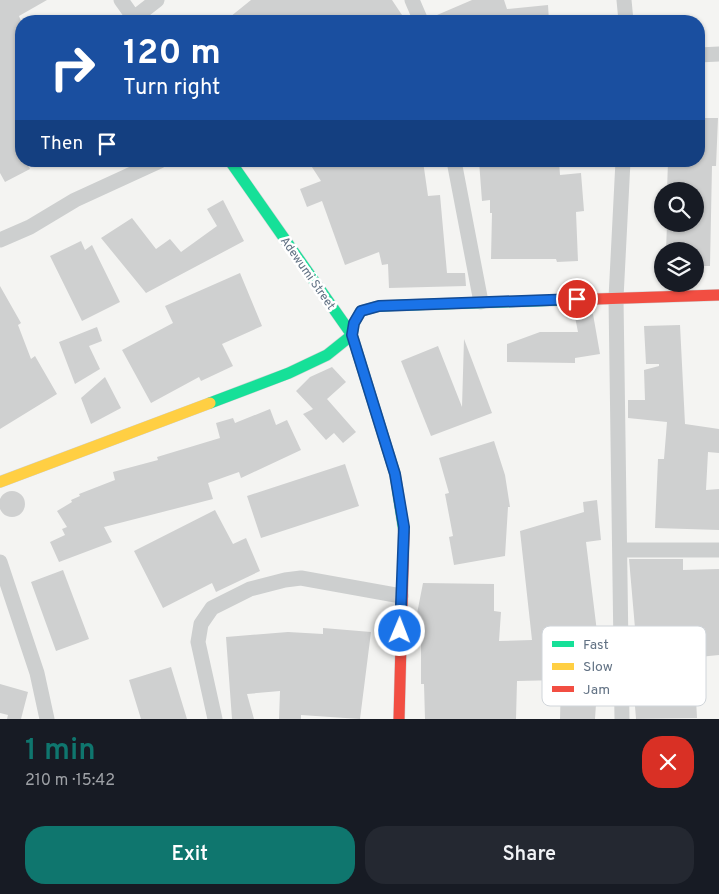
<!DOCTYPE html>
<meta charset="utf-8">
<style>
:root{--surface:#171b24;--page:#242831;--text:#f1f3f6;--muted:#9ea1a6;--accent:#0f766e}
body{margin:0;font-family:Overpass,sans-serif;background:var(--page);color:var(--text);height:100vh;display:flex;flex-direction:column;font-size:19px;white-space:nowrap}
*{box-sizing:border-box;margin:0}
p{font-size:16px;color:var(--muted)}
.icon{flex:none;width:28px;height:28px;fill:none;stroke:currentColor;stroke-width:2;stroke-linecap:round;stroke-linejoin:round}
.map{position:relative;height:719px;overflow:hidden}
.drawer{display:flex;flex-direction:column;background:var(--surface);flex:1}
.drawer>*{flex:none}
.top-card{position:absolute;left:15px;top:15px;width:690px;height:152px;border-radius:20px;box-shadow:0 1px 4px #0004;background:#1a4fa0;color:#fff;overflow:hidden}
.buttons{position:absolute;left:654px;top:182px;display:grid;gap:10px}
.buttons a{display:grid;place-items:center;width:50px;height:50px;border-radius:50%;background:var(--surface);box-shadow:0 1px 4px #0004;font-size:25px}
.pin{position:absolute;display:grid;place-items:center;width:42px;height:42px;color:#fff;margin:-21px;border:2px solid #fff;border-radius:50%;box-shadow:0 1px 5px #0007}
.me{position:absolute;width:55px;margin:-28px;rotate:1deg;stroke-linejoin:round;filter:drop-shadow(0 0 4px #0008)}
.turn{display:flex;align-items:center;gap:18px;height:105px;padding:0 25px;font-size:22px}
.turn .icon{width:65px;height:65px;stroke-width:2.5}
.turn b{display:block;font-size:35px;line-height:42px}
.then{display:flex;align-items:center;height:48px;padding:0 25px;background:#0003;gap:10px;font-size:19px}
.round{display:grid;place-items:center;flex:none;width:52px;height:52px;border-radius:20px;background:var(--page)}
.overview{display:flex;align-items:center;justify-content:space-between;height:85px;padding:0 25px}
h1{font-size:30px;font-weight:600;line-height:38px;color:var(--accent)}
.action{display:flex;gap:10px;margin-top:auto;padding:10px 25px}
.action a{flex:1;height:58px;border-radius:20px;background:var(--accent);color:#fff;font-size:20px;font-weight:600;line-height:58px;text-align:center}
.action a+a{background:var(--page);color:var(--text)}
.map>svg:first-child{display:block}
</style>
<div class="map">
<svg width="719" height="719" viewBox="0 0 719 719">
<rect width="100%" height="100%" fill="#f4f4f2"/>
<path fill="#cfd0d0" d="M 0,0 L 47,0 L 19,16 L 21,21 L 21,161 L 26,161 L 30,169 L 5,182 L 0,173 Z
M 251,0 L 392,0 L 402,15 L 391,21 L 225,21 Z
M 472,0 L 504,0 L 507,9 L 548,5 L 549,21 L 430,21 L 430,18 Z
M 699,118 L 718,118 L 716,166 L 712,166 L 710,266 L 695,266 L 695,251 L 666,251 L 667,224 L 695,224 L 695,191 L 667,191 L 668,161 L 699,161 Z
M 308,161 L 423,161 L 428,196 L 440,195 L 447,273 L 465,273 L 466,286 L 389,288 L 388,264 L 382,265 L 379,252 L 345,265 L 322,201 L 307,207 L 300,189 L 321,181 Z
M 479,161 L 559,161 L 560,175 L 581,173 L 584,211 L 576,212 L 578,261 L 557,262 L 556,259 L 491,259 L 492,213 L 490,213 L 490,200 L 482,201 Z
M 223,200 L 244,241 L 146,293 L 101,238 L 132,218 L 156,249 L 170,239 L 181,252 L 217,226 L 207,209 Z
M 81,241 L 85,250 L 92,245 L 120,302 L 82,321 L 50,256 Z
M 240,273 L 262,326 L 222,344 L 233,366 L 201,381 L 199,377 L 151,403 L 122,350 L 173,323 L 165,306 Z
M 0,286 L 21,323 L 18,325 L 31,359 L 35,356 L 57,394 L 0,429 Z
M 593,314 L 600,354 L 575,358 L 575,363 L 507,362 L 507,344 L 540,332 L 578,332 L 575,317 Z
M 680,325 L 685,424 L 719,429 L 719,453 L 708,452 L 706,490 L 719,489 L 719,530 L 655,528 L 658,459 L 664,459 L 667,422 L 628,418 L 628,400 L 645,400 L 644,370 L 659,366 L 659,364 L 646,364 L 644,326 Z
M 97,327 L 102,341 L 89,346 L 100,369 L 75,384 L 59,342 Z
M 464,339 L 492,413 L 431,436 L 401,361 L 438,346 L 462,407 Z
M 332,367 L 346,382 L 327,399 L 356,432 L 343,443 L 334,433 L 326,440 L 303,414 L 313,409 L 296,391 L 310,377 Z
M 105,377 L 121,408 L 91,424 L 81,398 Z
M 270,409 L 276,425 L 287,420 L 301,450 L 241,478 L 239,472 L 208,483 L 213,499 L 104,527 L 112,542 L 59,562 L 50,542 L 65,535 L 62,529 L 67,527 L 57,511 L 72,502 L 71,500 L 80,496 L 79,494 L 115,480 L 113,472 L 158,460 L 157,457 L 220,438 L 216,423 L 233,418 L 235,423 Z
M 494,441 L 505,475 L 510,507 L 508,507 L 505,556 L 454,565 L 449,537 L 453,536 L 445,494 L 449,493 L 439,458 Z
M 345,464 L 359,506 L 261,538 L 247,496 Z
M-1 504a13 13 0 1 1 26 0a13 13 0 1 1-26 0Z
M 597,500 L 601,540 L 586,542 L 598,640 L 592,641 L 593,689 L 604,690 L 603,705 L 596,704 L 595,719 L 560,719 L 561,680 L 517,681 L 516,719 L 425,719 L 424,684 L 421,684 L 421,631 L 414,629 L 423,583 L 494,584 L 494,611 L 501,612 L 499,641 L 532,640 L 520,531 L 584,512 L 583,502 Z
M 215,510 L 233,544 L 246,538 L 260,571 L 216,592 L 212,583 L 163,608 L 134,551 Z
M 629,559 L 683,559 L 683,570 L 719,569 L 719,655 L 699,657 L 701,679 L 695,680 L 697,718 L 636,719 L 634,694 L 648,693 L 640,628 L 635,628 Z
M 63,570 L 89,639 L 56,651 L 31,582 Z
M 323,628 L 371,632 L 360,719 L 301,715 L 301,719 L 279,719 L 280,691 L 247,694 L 254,719 L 232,719 L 226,637 L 288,632 L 323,634 Z
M 171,667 L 187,719 L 141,719 L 129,680 Z
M 0,684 L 28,692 L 21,719 L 7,719 L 8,715 L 0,713 Z"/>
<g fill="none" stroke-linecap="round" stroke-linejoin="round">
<defs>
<path id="fast" d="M 230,161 L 352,335 L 395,474 L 404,532
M 210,403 L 289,373 L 327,355 L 352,335 L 354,323 L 361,311 L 379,306 L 566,300"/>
<path id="slow" d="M 0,482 L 210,403"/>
<path id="jam" d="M 566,300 L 719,295
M 399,719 L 404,532"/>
</defs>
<use href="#fast" stroke="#cfd1d2" stroke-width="12"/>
<use href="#slow" stroke="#cfd1d2" stroke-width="12"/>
<use href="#jam" stroke="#cfd1d2" stroke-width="12"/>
<path stroke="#cdcfcf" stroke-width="15" d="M 121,0 L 136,21
M 412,0 L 421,21
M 624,0 L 626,21
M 134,18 L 157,0
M 699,55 L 719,54
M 454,161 L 481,302
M 0,240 L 30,227 L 75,200 L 160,161
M 621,550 L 719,550
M 0,562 L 37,673 L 47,719
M 215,719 L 198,642 L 201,624 L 212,608 L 250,589 L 285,580 L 301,578 L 401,596
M 622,719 L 616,298 L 623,161"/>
<use href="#fast" stroke="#16e098" stroke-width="11"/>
<use href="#slow" stroke="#ffcf43" stroke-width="11"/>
<use href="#jam" stroke="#f24e42" stroke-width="11"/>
</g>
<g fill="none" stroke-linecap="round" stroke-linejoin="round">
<defs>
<path id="route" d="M 400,631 L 404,527 L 395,474 L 352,335 L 354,323 L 361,311 L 379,306 L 577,299"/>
</defs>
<use href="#route" stroke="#114b97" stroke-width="12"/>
<use href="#route" stroke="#1a73e8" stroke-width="9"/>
</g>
<g text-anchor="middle" stroke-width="5" stroke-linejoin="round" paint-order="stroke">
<g font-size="12" fill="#627284" stroke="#fff">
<text transform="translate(308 273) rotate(55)" y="4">Adewumi Street</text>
</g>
</g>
<rect x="542" y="626" width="164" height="80" rx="8" fill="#fff" stroke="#d0d5da" stroke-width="1"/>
<rect x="552" y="641" width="22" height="6" fill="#16e098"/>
<rect x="552" y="663" width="22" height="7" fill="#ffcf43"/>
<rect x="552" y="686" width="22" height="6" fill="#f24e42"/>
<g font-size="14" fill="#627284">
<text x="583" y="649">Fast</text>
<text x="583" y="671">Slow</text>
<text x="583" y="694">Jam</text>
</g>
</svg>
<div class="buttons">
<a><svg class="icon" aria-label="search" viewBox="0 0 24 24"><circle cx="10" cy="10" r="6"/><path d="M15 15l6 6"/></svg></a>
<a><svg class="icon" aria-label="layers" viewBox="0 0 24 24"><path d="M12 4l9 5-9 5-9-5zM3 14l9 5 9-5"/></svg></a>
</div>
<div class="pin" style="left:577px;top:299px;background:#d93025"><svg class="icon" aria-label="arrive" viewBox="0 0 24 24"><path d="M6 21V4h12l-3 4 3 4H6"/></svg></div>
<svg class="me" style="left:400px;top:631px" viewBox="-20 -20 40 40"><circle r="17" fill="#1a73e8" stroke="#fff" stroke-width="3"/><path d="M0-11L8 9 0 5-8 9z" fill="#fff"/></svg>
<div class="top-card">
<div class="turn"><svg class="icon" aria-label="right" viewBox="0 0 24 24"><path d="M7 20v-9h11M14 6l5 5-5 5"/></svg><div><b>120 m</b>Turn right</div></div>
<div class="then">Then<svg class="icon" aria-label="arrive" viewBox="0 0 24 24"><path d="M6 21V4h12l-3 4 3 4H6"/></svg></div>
</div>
</div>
<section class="drawer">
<div class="overview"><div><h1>1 min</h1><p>210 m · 15:42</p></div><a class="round" style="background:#d93025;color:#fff"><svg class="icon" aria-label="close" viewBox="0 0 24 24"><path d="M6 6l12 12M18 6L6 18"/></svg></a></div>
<div class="action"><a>Exit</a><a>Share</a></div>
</section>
